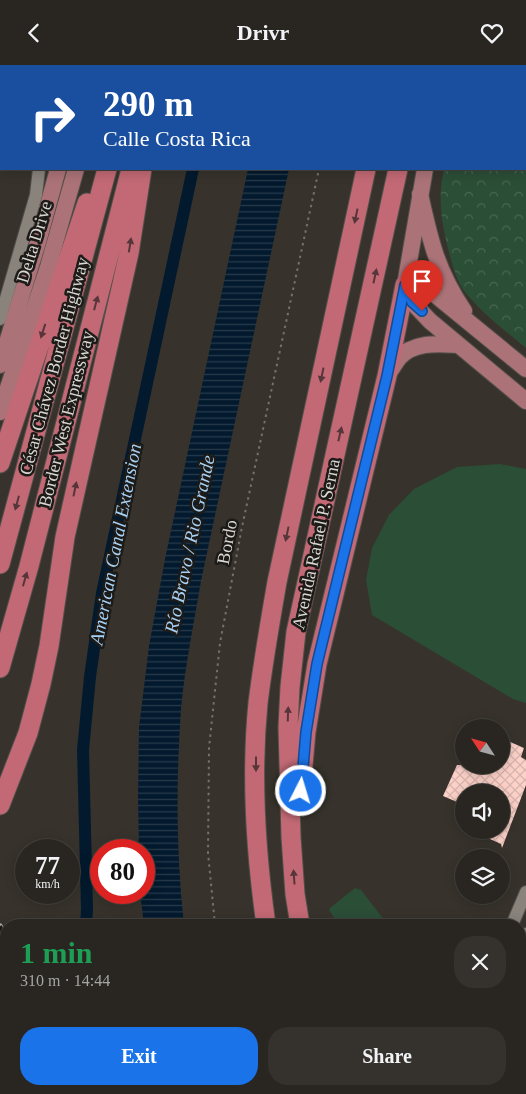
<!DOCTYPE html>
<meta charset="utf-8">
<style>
:root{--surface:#292621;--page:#35322e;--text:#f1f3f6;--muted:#a5a5a5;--line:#45433f;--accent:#1a73e8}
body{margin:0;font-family:"Times New Roman",serif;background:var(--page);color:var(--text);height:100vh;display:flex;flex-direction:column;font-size:19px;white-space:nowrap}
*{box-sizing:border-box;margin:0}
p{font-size:16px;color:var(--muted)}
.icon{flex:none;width:28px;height:28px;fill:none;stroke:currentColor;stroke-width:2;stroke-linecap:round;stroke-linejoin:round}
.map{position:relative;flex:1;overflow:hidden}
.sheet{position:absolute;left:0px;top:854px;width:526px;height:176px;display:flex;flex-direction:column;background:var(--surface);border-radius:20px 20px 0 0;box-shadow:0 2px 12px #0003,0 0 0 1px var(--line)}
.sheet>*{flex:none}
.banner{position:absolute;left:0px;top:0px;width:526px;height:105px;box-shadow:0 2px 12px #0003,0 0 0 1px var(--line);background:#1a4fa0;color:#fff;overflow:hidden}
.needle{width:32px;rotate:306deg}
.fabs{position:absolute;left:455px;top:654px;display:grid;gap:10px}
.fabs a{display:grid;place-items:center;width:55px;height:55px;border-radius:50%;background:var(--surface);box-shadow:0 2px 12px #0003,0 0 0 1px var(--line);font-size:25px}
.speed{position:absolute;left:15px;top:774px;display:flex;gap:10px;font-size:25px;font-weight:700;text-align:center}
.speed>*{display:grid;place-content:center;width:65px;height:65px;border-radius:50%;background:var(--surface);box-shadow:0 2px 12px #0003,0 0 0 1px var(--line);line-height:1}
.speed small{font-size:12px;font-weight:400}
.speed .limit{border:8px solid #d22;background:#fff;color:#111}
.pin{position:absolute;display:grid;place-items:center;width:42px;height:42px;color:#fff;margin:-51px -21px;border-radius:50% 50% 50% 0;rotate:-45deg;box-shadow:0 0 5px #0007}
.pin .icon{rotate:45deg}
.me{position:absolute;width:55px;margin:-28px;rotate:5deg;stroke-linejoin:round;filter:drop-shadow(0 0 4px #0008)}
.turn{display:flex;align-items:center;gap:18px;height:105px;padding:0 20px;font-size:22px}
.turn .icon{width:65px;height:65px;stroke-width:2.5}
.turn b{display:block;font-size:35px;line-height:42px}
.round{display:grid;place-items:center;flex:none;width:52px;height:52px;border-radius:20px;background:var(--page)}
.head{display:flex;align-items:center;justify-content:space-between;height:85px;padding:0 20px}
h1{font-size:30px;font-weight:700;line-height:38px;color:#1e9e55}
.primary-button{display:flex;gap:10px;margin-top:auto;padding:10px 20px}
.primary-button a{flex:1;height:58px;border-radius:20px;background:var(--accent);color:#fff;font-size:20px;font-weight:700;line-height:58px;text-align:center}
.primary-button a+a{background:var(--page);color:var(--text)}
header{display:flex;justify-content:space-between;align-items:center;height:65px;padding:0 20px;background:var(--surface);font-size:22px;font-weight:700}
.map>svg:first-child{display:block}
</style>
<header><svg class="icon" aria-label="back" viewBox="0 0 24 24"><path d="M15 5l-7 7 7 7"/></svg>Drivr<svg class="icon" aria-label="heart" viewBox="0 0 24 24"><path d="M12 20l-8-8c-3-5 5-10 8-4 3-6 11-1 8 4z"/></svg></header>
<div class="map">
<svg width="526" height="1029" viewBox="0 0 526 1029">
<defs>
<pattern id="forest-crowns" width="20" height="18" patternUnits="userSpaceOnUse" patternTransform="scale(1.25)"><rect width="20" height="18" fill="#2b4e37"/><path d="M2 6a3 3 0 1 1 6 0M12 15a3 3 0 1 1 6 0" fill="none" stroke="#496753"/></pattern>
<pattern id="water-rules" width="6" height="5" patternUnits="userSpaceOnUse" patternTransform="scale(1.25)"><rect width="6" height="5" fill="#031a2e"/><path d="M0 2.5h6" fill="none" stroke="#273b4b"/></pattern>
<pattern id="building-cross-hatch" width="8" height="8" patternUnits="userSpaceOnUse" patternTransform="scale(1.25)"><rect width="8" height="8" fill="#fcd1c8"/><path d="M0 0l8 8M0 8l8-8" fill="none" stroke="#d7b4ad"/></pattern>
</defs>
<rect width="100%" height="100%" fill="#37332c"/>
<path fill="url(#forest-crowns)" d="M 466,0 L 526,0 L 526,283 C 504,265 482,248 464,226 C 457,216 453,202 450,191 C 442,161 437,134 444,104 L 525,104 L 525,1 L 466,1 Z"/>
<path fill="#2b4e37" d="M 500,399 L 526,404 L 526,638 L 513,634 L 372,550 L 366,515 L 372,483 L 389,450 L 414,424 L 457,402 Z
M 355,823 L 361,825 L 388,860 L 339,860 L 329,845 L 330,843 Z"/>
<path fill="url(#water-rules)" d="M 248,104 L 289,104 L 201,516 C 194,558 185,601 181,644 C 176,716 176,788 184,860 L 144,860 L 140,828 L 144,828 L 144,785 L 139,785 L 138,733 L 139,662 L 149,581 L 165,494 Z
M 173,1024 L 215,1024 L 216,1029 L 174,1029 Z"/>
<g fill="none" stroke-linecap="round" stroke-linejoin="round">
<path stroke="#031a2e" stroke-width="12" d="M 215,1 L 215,0
M 86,860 L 87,844 L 83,685 L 90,612 L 102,528 L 193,104
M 98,1024 L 100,1029"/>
</g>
<path fill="url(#building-cross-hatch)" d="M 501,673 L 524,683 L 521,692 L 526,695 L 526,720 L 502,783 L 501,779 L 470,765 L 501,765 L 501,728 L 464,728 L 464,740 L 443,731 L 457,700 L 501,700 Z"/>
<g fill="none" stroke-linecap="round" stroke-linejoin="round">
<defs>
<path id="minor" d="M 7,1 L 7,0
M 36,1 L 37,0
M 0,87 L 1,82
M 0,254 L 36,130 L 39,104
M 512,860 L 526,827
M 520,886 L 526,869
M 444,1029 L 445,1024
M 462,1029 L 463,1024"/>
<path id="major" d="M 82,1 L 82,0
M 103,1 L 104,0
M 448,1 L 448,0
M 420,129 C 430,175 437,206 464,246
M 405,220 L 412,237 L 430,256 L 526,336
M 405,220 L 415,217 L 427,223 L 526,304
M 405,220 L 425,104
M 0,300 L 38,177 L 58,104
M 388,309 C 392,304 395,298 399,293 C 414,276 439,279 459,280
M 0,347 L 48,202 L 76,104"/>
<path id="highway" d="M 131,1 L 131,0
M 157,1 L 157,0
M 388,1 L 389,0
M 419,1 L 420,0
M 0,398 L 87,138
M 0,499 L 107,104
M 0,603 L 29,501 L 131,104
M 300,734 L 306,667 L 317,599 L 387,311 L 405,220
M 0,740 L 28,668 L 41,619 L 49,581 L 65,472 L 129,188 L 142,104
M 266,860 C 256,789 251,709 258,638 C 263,597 270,557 277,517 L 366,104
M 300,860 L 295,829 L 291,772 L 288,662 L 290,622 L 296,567 L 398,104
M 304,1024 L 306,1029
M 339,1024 L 341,1029"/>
</defs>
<use href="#minor" stroke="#534f4a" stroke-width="14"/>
<use href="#major" stroke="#534f4a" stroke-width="18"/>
<use href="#highway" stroke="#534f4a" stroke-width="21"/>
<path stroke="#75716b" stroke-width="2" stroke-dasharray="2.5 4" stroke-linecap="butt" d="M 341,1 L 341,0
M 215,860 L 208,788 L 209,683 L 220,578 L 242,462 L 319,104
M 247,1024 L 248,1029"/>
<use href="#minor" stroke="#89837c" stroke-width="12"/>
<use href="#major" stroke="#ab7378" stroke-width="16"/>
<use href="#highway" stroke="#c26975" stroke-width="19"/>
<defs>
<path id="rail" d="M 0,861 L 6,876
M 57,1024 L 59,1029"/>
</defs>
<use href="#rail" stroke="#b0ada8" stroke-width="5.5"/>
<use href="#rail" stroke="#1d1b18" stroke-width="4" stroke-dasharray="11" stroke-linecap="butt"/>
</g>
<defs><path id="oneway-solid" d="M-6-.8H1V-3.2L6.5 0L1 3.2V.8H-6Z" transform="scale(1.25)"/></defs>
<g fill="#573639">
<use href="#oneway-solid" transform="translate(356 151) rotate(102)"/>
<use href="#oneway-solid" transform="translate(130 180) rotate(-81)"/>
<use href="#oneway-solid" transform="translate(375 211) rotate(-78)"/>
<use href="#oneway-solid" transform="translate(96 238) rotate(-75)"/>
<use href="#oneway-solid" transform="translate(43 266) rotate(108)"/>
<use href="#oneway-solid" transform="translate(322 310) rotate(102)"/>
<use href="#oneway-solid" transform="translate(340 369) rotate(-77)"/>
<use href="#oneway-solid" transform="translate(75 424) rotate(-78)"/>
<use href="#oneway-solid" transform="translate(17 438) rotate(105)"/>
<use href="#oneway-solid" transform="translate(287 469) rotate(102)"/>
<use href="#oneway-solid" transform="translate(25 514) rotate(-74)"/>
<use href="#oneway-solid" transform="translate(288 649) rotate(-88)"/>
<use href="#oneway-solid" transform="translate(256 699) rotate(90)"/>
<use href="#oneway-solid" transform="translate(294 812) rotate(-94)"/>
</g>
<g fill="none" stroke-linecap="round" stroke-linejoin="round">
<defs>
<path id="route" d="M 301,726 L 306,667 L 317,599 L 387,311 L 405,220 L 412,237 L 422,246"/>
</defs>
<use href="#route" stroke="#114b97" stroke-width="12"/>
<use href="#route" stroke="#1a73e8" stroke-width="9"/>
</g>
<g text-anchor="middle" stroke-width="5" stroke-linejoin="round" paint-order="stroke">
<g font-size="18" fill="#dad7d3" stroke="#1d1b18">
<text transform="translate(34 177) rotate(-73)" y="6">Delta Drive</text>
<text transform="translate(54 301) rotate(-75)" y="6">César Chávez Border Highway</text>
<text transform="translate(66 354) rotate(-76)" y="6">Border West Expressway</text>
<text transform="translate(227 477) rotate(-79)" y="6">Bordo</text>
<text transform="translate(316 479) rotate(-78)" y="6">Avenida Rafael P. Serna</text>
</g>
<g font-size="19" font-style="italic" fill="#a7d0f5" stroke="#1d1b18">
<text transform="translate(115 479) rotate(-79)" y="7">American Canal Extension</text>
<text transform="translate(189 479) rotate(-78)" y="7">Río Bravo / Rio Grande</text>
</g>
</g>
</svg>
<div class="fabs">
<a><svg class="needle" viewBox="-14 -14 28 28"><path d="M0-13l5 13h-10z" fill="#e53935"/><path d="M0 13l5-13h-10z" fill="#a5a5a5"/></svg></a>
<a><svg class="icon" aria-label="sound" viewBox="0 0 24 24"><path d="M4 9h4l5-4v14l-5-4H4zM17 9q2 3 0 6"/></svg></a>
<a><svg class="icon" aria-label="layers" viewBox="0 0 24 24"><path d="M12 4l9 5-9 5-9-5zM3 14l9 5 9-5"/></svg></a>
</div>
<div class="speed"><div>77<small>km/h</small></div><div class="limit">80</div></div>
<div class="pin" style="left:422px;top:246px;background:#d93025"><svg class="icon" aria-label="arrive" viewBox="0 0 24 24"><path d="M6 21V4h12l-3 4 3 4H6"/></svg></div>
<svg class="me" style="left:301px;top:726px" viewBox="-20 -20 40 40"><circle r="17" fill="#1a73e8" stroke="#fff" stroke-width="3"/><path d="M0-11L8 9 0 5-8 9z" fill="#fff"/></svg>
<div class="banner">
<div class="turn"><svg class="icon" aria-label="right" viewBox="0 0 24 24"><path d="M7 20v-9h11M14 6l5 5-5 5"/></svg><div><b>290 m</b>Calle Costa Rica</div></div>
</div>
<section class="sheet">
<div class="head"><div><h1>1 min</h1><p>310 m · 14:44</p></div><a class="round"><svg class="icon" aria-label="close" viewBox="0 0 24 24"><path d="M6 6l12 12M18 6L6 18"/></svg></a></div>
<div class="primary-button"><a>Exit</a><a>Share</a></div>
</section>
</div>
